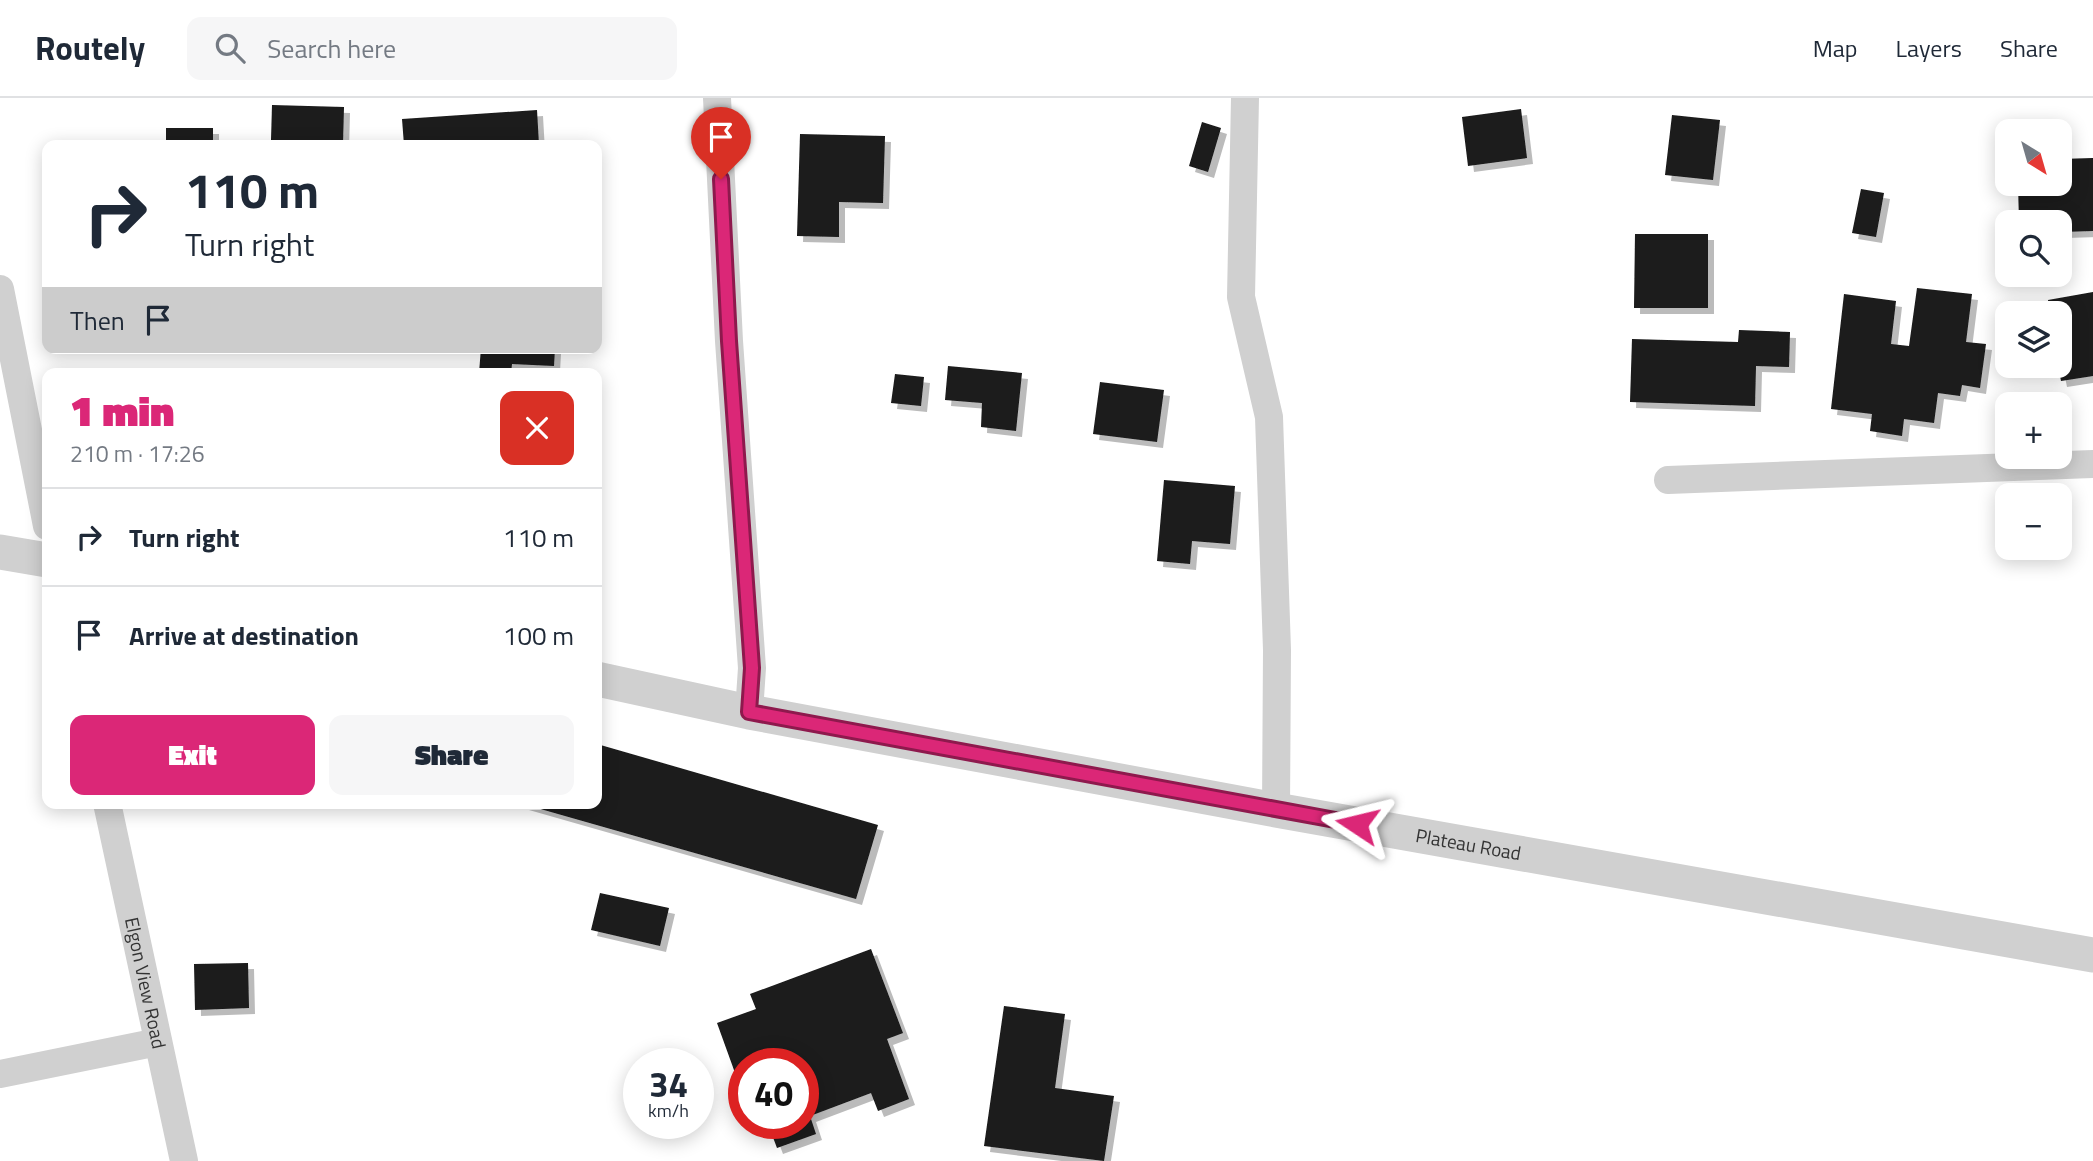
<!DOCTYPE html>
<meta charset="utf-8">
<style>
:root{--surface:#fff;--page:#f6f6f7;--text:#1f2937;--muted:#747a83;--line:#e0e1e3;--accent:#db2777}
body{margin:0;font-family:"Titillium Web",sans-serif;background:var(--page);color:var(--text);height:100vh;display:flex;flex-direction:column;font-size:26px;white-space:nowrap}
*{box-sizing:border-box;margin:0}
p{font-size:23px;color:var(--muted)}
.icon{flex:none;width:38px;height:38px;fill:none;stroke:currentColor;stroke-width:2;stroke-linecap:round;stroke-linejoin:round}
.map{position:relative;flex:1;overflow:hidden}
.panel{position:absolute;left:42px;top:270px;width:560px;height:441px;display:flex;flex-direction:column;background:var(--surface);border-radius:14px;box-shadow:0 4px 18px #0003}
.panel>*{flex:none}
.banner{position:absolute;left:42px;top:42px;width:560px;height:214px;border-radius:14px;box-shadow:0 4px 18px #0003;background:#fff;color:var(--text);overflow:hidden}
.needle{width:46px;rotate:143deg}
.controls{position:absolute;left:1995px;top:21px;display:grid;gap:14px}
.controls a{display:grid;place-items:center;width:77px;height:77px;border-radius:14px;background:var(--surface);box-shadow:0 4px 18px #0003;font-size:35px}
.speed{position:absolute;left:623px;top:950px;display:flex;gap:14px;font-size:35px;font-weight:700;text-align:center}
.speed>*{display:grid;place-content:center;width:91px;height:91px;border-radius:50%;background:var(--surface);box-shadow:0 4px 18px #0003;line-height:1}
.speed small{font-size:18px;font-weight:400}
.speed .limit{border:10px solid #d22;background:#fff;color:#111}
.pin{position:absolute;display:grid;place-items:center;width:60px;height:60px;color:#fff;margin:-72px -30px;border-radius:50% 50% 50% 0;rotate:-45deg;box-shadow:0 0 7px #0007}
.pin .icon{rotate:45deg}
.me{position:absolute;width:77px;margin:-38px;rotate:280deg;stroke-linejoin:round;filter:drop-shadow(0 0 5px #0008)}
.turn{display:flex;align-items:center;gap:24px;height:147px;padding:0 28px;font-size:32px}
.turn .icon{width:91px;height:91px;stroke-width:2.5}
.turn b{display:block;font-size:49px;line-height:60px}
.then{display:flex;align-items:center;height:66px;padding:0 28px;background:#0003;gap:14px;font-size:26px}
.round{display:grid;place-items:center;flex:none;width:74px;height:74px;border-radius:14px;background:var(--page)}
.overview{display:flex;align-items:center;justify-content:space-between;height:119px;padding:0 28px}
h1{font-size:42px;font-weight:800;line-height:52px;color:var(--accent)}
.primary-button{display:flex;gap:14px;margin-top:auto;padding:14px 28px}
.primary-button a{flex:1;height:80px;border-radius:14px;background:var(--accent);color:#fff;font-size:28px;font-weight:800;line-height:80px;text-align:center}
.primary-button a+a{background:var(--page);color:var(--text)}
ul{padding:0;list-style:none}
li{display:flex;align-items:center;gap:21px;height:98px;padding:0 28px;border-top:2px solid var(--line)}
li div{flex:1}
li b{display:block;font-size:26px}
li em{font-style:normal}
header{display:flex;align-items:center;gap:42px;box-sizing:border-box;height:98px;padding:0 35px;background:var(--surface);border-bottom:2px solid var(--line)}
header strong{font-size:33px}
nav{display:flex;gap:38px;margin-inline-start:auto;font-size:24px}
.search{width:490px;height:63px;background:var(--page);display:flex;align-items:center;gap:18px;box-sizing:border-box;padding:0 24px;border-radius:14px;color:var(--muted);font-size:26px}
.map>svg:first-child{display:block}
</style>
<header>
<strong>Routely</strong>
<div class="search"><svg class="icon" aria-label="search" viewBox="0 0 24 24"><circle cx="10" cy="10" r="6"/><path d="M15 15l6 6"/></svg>Search here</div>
<nav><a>Map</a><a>Layers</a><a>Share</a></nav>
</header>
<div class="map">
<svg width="2093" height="1063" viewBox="0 0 2093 1063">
<defs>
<filter id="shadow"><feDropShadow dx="6" dy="6" stdDeviation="0" flood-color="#0004"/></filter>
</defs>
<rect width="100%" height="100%" fill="#fff"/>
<path fill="#1a1a1a" filter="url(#shadow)" d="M 272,7 L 344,9 L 343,45 L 271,42 Z
M 1521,11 L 1527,60 L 1468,68 L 1462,19 Z
M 537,12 L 539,47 L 404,47 L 402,21 Z
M 1672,17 L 1720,22 L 1713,82 L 1665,77 Z
M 1202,24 L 1221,30 L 1208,74 L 1189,68 Z
M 166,30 L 213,30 L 213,47 L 166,47 Z
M 800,36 L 885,38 L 883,105 L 839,104 L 839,139 L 797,138 Z
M 2093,60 L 2093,133 L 2060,134 L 2060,124 L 2019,124 L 2018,86 L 2060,86 L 2060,61 Z
M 1861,91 L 1884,95 L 1876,139 L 1852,135 Z
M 1635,136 L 1708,136 L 1708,210 L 1634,210 Z
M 1917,190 L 1972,196 L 1966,244 L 1986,246 L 1980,290 L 1962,287 L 1960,298 L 1938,295 L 1934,325 L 1904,321 L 1902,338 L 1870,333 L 1872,316 L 1831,311 L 1844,196 L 1896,203 L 1891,246 L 1909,248 Z
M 2093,194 L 2093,278 L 2061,283 L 2058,268 L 2060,215 L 2050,215 L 2048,202 Z
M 1739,232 L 1790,234 L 1789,269 L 1756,268 L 1755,308 L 1630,304 L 1632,241 L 1738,244 Z
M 481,250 L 555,250 L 554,268 L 512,266 L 511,275 L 479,275 Z
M 948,268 L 1022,275 L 1016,333 L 981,329 L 982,305 L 945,302 Z
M 895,276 L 924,279 L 921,308 L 891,305 Z
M 1100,284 L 1164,292 L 1157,344 L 1093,336 Z
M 1164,382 L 1235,388 L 1230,446 L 1192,443 L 1190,466 L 1157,463 Z
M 597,646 L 878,727 L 856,801 L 523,706 L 597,705 Z
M 600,795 L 669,810 L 660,848 L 591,832 Z
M 871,851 L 903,935 L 887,941 L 909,1001 L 878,1013 L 871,995 L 810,1018 L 816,1036 L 777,1050 L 768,1026 L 803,1026 L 803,966 L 744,966 L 743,997 L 717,925 L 756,911 L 750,896 Z
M 248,865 L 249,910 L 195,912 L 194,866 Z
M 1004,908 L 1065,916 L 1055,990 L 1114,998 L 1104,1063 L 984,1048 Z"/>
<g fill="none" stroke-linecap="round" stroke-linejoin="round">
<g stroke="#d0d0d0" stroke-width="28">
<path d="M 717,0 L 729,243 L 752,570 L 749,614"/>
<path d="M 1245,0 L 1241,199 L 1269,319 L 1277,552 L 1276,712"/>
<path d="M 0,191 L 47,428"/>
<path d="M 1668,382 L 2093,366"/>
<path id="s1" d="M 107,705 L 184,1063"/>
<path d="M 0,976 L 158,944"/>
</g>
<g stroke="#d0d0d0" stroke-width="35">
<path d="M 0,454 L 47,462"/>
<path id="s2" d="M 597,581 L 749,614 L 1276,712 L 2093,857"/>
</g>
</g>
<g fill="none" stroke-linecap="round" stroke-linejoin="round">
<defs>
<path id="route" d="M 721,81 L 729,243 L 752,570 L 749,614 L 1357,726"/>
</defs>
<use href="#route" stroke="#8e194d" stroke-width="18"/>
<use href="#route" stroke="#db2777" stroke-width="12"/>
</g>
<g text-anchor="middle" stroke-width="7" stroke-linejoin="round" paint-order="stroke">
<g font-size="19" fill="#333" stroke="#fff">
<text dy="7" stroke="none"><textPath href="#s2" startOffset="887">Plateau Road</textPath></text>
<text dy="7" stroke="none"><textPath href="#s1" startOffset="184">Elgon View Road</textPath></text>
</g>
</g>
</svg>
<div class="controls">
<a><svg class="needle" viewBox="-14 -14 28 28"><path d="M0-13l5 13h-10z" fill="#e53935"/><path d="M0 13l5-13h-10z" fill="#747a83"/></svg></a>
<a><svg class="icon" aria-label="search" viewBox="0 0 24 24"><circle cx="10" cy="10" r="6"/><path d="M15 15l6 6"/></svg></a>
<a><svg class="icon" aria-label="layers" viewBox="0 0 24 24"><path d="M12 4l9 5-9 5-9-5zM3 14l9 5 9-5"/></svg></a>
<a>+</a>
<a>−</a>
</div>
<div class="speed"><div>34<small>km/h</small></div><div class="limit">40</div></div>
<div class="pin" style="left:721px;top:81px;background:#d93025"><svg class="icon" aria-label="arrive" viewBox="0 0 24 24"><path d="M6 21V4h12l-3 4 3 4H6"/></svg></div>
<svg class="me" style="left:1357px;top:726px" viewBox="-20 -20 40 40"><path d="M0-17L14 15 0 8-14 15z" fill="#db2777" stroke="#fff" stroke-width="4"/></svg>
<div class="banner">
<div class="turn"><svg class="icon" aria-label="right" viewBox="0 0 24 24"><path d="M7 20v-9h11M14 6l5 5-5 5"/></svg><div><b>110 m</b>Turn right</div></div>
<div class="then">Then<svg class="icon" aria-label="arrive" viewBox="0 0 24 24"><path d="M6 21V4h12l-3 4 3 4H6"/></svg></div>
</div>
<section class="panel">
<div class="overview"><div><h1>1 min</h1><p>210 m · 17:26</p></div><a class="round" style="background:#d93025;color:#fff"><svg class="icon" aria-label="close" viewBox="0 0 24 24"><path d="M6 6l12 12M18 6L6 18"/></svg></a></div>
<ul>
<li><svg class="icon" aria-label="right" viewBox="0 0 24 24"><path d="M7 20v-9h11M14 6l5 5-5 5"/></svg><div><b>Turn right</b></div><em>110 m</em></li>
<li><svg class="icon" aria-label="arrive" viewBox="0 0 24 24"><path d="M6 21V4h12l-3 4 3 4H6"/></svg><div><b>Arrive at destination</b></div><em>100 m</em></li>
</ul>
<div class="primary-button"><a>Exit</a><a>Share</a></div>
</section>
</div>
